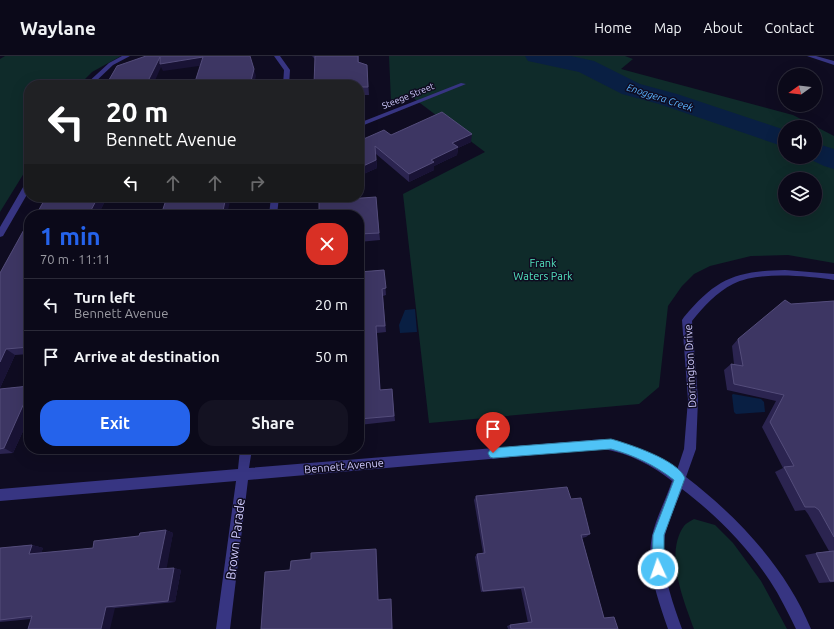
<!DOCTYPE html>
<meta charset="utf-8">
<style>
:root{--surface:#0b0919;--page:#141222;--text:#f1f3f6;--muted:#9a9aa2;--line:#2b2a38;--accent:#2563eb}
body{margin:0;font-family:Ubuntu,sans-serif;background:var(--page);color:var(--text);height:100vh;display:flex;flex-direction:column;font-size:15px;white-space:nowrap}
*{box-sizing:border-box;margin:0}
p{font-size:13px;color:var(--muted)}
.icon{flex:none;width:22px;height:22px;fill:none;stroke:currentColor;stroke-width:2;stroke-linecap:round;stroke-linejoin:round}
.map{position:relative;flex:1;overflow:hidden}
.side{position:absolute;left:24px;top:154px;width:340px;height:244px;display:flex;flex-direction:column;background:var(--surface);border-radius:16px;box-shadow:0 4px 16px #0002,0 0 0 1px var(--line)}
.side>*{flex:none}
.hud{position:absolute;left:24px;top:24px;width:340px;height:122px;border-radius:16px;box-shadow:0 4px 16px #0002,0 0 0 1px var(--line);background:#202124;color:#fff;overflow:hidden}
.needle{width:26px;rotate:255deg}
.fabs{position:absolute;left:778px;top:12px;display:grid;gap:8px}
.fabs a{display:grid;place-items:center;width:44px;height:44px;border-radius:50%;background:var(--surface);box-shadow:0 4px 16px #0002,0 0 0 1px var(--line);font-size:20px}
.pin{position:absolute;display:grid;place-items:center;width:34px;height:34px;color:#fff;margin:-41px -17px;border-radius:50% 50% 50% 0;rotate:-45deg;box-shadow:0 0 4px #0007}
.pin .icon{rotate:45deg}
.me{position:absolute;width:44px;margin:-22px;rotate:357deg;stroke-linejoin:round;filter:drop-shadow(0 0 3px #0008)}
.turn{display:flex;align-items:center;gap:14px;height:84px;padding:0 16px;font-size:18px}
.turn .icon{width:52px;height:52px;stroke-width:2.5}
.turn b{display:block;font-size:28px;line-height:34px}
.lanes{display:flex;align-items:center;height:38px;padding:0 16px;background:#0003;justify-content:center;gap:20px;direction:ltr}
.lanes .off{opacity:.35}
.round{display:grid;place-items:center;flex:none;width:42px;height:42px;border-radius:16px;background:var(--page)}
.headline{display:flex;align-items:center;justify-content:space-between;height:68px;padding:0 16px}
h1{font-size:24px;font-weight:600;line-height:30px;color:var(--accent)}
.cta{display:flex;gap:8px;margin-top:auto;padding:8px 16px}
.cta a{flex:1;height:46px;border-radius:16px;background:var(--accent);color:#fff;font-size:16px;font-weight:600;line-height:46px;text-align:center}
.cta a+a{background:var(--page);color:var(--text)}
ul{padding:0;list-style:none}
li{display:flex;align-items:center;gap:12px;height:52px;padding:0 16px;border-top:1px solid var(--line)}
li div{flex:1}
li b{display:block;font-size:15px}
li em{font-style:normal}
header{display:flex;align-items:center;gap:24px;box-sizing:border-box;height:56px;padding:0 20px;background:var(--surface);border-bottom:1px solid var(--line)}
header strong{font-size:19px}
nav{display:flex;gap:22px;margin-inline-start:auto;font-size:14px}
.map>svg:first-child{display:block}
</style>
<header>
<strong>Waylane</strong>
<nav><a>Home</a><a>Map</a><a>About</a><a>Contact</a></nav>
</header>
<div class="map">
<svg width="834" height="573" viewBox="0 0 834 573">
<rect width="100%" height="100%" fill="#0f0c21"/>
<path fill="#0f2b2a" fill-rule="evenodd" d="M 5,0 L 121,0 L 92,16 L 79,29 L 29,29 L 29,109 L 0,156 L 0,3 Z
M 389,0 L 625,0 L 633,3 L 621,13 L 793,59 L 834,80 L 834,207 L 788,199 L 751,200 L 710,210 L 694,218 L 682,230 L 668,250 L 659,331 L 639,348 L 429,367 L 403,138 L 485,96 L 408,38 L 391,45 ZM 785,71 L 815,71 L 815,101 L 785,101 ZM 785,123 L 815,123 L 815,153 L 785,153 Z
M 694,463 L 715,469 L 733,487 L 761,525 L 787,573 L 694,573 C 684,545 664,498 684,470 C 686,467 691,465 694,463 Z"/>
<path fill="#091f43" d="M 415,253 L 417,276 L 400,277 L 399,269 L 405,254 Z
M 733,338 L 761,343 L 764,346 L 765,356 L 736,358 L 734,356 L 732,339 Z"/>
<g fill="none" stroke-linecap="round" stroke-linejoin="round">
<path fill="#091f43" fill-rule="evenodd" d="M 525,0 L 571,0 L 594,5 L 640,28 L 677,38 L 785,74 L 785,91 L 659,48 L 622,38 L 579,16 L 528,5 Z
M 815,87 L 834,93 L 834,113 L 824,110 L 805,101 L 815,101 Z"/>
<path fill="#373582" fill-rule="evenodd" d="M 122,0 L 130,0 L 113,9 L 92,29 L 85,29 L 109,7 Z
M 274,0 L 280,0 L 290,14 L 289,29 L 283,29 L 284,14 Z
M 807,0 L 816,0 L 834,5 L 834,9 Z
M 461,27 L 466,28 L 359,71 L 359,67 Z
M 26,126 L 29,126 L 29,135 L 3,180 L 0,181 L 0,171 Z
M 271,141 L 279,141 L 277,159 L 269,159 Z
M 785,214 L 834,218 L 834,224 C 806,220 759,215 733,228 C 717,236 703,251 692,265 L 698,344 L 696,393 L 686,421 C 738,461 786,512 811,573 L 796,573 C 788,557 780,540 770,525 C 747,490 715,458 682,433 C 676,448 669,464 665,479 C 659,511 672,544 682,573 L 668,573 C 658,544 646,512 652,480 C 656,462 666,443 672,425 C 652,409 630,398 604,393 L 248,424 L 230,573 L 216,573 L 236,425 L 0,445 L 0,433 L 238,413 L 240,393 L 252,393 L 249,412 L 604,383 C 631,388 654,398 677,414 L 684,393 L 688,344 L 682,264 L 684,261 C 716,223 735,215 785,214 Z"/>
</g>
<path fill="#2b2450" d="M 312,0 L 359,0 L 359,6 L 367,9 L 369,39 L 359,39 L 359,29 L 315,3 Z
M 359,85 L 471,86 L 458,92 L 457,99 L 434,110 L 434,114 L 409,126 L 376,98 L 377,112 L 359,120 Z
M 46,141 L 107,141 L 98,159 L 36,159 Z
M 376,141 L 380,184 L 359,186 L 359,159 Z
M 29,168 L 29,298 L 15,299 L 0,332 L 0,217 Z
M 359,199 L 360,216 L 384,214 L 386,239 L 383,240 L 386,276 L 377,277 L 380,334 L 392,333 L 395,365 L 359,369 Z
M 834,245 L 834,526 L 819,527 L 805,499 L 816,497 L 829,495 L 808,458 L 805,454 L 795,455 L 775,416 L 783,412 L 762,371 L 776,345 L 727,334 L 724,314 L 731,308 L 734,308 L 732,290 L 738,283 L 791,248 Z
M 29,330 L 29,362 L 13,397 L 0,398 L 0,333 Z
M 476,440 L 571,443 L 590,478 L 586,481 L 582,482 L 604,562 L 618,573 L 508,573 L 507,570 L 510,569 L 528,567 L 521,533 L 481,536 L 475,501 L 477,498 L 483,497 L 474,444 Z
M 166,474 L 173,477 L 166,512 L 174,512 L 181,514 L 175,546 L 115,552 L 31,563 L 0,566 L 0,492 L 32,489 L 43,492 L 41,497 L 93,492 L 139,480 Z"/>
<path fill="#191335" d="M 160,1 L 203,1 L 206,9 L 163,15 L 161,11 L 153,29 L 146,29 Z
M 254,13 L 256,20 L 254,29 L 250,29 Z
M 472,78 L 471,86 L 458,92 L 457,99 L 434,110 L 434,114 L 409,126 L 409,118 L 431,104 L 452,87 Z
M 375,90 L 377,112 L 359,120 L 359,112 Z
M 98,141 L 107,141 L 98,159 L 90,159 L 89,158 Z
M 226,141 L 231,141 L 227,159 L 222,159 Z
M 359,199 L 360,224 L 359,217 Z
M 376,270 L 377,277 L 381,340 L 380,334 Z
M 6,293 L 15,299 L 0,332 L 0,306 Z
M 29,336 L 29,362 L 13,397 L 4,392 Z
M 166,474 L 173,477 L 166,516 L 158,513 Z
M 32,489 L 43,492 L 40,501 L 29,498 Z
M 376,493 L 377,496 L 379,546 L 378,544 Z
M 174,512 L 181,514 L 175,546 L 168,545 Z
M 391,543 L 391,545 L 393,573 L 392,573 Z
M 106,551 L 115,552 L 110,573 L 101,573 Z"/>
<path fill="#3d3663" stroke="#544d7b" d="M 146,0 L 250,0 L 254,13 L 250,29 L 194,29 L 203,1 L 160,8 L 160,1 L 146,29 L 106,29 L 117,10 Z
M 315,0 L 358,0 L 358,6 L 367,9 L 368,31 L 359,31 L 359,29 L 314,29 Z
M 442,56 L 472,78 L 452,87 L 458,91 L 431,104 L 434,106 L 409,118 L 375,90 L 376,104 L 359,112 L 359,85 L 384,74 L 391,79 Z
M 46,141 L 98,141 L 89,158 L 65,159 L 36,159 Z
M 166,141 L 226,141 L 222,159 L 161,159 L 166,144 L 164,145 Z
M 376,141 L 379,177 L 359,178 L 359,159 L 319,159 L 319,145 Z
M 29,168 L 29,291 L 6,293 L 0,306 L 0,217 L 26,170 Z
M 384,214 L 386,232 L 382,233 L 385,270 L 376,270 L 380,334 L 392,333 L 394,360 L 359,363 L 359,216 Z
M 785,244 L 791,248 L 834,245 L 834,481 L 819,454 L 815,451 L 805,451 L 784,411 L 794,410 L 770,366 L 784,339 L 734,328 L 731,308 L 743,310 L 738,283 Z
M 29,330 L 29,336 L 4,392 L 0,393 L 0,333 Z
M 567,431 L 571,443 L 581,442 L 590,478 L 581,479 L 604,562 L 614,561 L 618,573 L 511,573 L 510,569 L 532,566 L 524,531 L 483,535 L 477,498 L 485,497 L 476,440 Z
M 166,474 L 158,513 L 174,512 L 168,545 L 106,551 L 101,573 L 28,573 L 32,560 L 0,564 L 0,492 L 32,489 L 29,498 L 93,492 L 94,485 L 139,480 L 140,477 Z
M 376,493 L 378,544 L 391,543 L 392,573 L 261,573 L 265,516 L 290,514 L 291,505 L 311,503 L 311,497 Z
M 834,495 L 834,525 L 830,525 L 816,497 Z"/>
<path fill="#4fc3f7" stroke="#337fa1" d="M 611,383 C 629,388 678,404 685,422 L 664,479 L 664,513 L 662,517 L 658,519 L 654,517 L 652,513 L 653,479 L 674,424 C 655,409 633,399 611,393 L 493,402 L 490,401 L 488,397 L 490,394 L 493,392 Z"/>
<g text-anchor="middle" stroke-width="3" stroke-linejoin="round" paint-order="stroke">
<g font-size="9" fill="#d1ccff" stroke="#0f0c21">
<text transform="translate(408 40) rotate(-22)" y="3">Steege Street</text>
</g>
<g font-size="10" font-style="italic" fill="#5ab4ff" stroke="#0f0c21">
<text transform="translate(660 41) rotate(18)" y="4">Enoggera Creek</text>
</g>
<g font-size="11" fill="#53e4be" stroke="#0f0c21">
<text x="543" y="211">Frank<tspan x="543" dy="13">Waters Park</tspan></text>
</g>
<g font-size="11" fill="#d1ccff" stroke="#0f0c21">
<text transform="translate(690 310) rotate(-93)" y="4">Dorrington Drive</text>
<text transform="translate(344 410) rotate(-5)" y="4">Bennett Avenue</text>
</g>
<g font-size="13" fill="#d1ccff" stroke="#0f0c21">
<text transform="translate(235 483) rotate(-83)" y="5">Brown Parade</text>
</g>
</g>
</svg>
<div class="fabs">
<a><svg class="needle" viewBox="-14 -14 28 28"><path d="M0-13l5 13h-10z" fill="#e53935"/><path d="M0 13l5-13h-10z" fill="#9a9aa2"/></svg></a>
<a><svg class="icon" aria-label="sound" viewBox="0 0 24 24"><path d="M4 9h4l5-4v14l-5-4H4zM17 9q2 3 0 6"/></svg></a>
<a><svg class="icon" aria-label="layers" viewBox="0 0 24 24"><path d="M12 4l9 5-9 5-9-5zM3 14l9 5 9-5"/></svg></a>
</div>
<div class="pin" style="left:493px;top:397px;background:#d93025"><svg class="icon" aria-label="arrive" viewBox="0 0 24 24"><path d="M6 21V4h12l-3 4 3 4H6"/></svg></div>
<svg class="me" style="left:658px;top:513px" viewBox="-20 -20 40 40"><circle r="17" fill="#4fc3f7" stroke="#fff" stroke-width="3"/><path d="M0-11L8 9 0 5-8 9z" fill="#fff"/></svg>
<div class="hud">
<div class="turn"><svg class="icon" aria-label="left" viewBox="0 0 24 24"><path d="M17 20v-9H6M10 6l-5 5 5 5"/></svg><div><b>20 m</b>Bennett Avenue</div></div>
<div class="lanes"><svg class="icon" aria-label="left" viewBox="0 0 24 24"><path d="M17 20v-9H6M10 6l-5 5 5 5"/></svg><svg class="icon off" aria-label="ahead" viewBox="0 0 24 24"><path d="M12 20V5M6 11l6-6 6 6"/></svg><svg class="icon off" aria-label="ahead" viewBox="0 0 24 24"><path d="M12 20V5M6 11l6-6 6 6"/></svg><svg class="icon off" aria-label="right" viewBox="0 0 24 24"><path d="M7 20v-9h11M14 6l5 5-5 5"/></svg></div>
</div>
<section class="side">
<div class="headline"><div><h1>1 min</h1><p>70 m · 11:11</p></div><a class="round" style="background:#d93025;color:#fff"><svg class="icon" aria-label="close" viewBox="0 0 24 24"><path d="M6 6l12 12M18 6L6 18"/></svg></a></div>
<ul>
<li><svg class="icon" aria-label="left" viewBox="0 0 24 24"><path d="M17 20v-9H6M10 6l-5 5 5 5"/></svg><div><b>Turn left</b><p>Bennett Avenue</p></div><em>20 m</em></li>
<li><svg class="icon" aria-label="arrive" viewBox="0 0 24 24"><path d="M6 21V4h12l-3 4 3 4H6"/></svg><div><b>Arrive at destination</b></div><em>50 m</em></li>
</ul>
<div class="cta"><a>Exit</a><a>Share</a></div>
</section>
</div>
